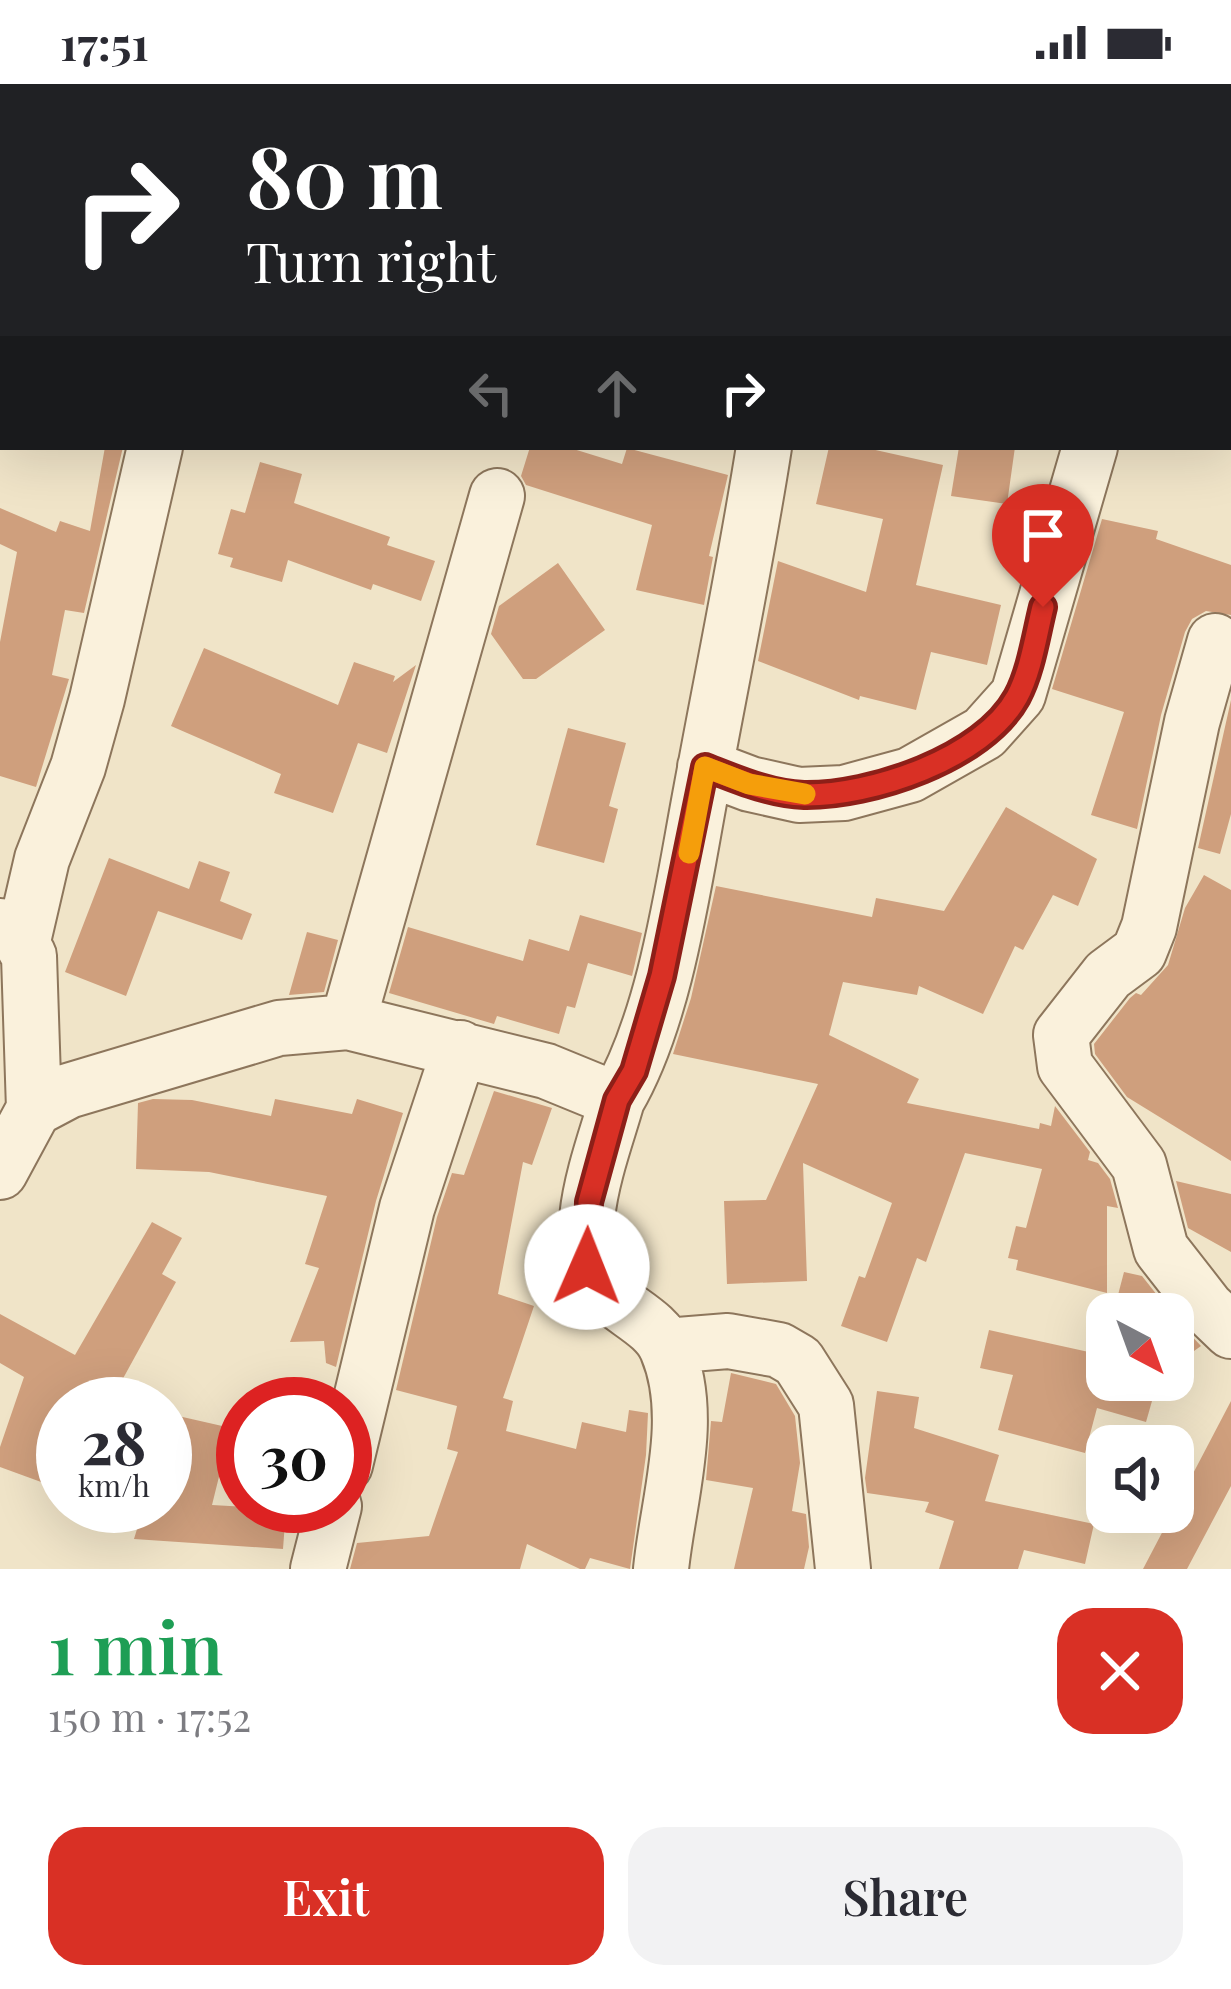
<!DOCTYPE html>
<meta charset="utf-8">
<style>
:root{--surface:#fff;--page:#f2f2f3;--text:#2b2b33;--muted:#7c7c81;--accent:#d93025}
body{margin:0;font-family:"Playfair Display",serif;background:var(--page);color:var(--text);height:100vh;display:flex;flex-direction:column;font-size:45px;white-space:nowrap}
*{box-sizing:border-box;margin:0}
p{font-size:39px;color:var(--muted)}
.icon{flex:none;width:66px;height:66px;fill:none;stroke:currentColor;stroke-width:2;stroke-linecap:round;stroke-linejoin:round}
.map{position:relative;height:1485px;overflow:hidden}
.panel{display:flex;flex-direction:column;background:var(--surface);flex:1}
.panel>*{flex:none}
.top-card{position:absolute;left:0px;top:0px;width:1233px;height:366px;box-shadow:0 12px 48px #0002;background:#202124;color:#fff;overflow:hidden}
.needle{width:78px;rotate:139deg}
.buttons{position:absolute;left:1086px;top:1209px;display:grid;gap:24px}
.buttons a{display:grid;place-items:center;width:108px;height:108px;border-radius:24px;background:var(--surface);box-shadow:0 12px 48px #0002;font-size:60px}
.speed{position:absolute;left:36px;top:1293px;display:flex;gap:24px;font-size:60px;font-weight:700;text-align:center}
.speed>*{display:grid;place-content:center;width:156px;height:156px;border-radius:50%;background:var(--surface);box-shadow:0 12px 48px #0002;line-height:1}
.speed small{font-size:30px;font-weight:400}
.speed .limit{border:18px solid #d22;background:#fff;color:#111}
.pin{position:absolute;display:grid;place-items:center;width:102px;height:102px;color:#fff;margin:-123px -51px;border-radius:50% 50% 50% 0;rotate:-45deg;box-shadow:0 0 12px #0007}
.pin .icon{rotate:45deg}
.me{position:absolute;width:132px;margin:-66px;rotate:1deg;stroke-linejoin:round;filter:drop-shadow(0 0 9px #0008)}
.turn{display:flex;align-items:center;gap:42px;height:252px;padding:0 48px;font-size:54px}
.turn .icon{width:156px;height:156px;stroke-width:2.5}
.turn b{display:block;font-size:84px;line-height:102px}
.lanes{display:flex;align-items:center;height:114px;padding:0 48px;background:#0003;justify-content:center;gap:60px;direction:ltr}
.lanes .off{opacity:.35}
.round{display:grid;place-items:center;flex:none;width:126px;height:126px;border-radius:36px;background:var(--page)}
.head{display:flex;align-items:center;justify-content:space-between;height:204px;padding:0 48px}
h1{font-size:72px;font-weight:600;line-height:90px;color:#1e9e55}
.cta{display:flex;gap:24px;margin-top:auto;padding:24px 48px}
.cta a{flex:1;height:138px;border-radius:36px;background:var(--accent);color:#fff;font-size:48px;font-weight:600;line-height:138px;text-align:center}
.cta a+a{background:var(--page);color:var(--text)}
.status{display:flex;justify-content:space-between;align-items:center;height:84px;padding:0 60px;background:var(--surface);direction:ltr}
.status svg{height:33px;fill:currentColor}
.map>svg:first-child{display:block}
</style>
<div class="status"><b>17:51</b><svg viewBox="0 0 49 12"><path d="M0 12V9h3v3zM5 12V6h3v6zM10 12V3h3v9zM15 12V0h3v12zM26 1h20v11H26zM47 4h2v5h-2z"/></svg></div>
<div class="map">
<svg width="1231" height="1485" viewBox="0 0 1231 1485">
<rect width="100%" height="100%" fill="#f0e4c8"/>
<path fill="#cf9f7d" d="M 105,363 L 123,363 L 84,529 L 65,526 L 52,591 L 69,595 L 36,703 L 0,692 L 0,558 L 17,468 L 0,460 L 0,424 L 56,448 L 60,437 L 90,447 Z
M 530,363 L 567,363 L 622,380 L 627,364 L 728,391 L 709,472 L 713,473 L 704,521 L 636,506 L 652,441 L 526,401 L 521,392 Z
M 829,363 L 862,363 L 943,381 L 916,501 L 1001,521 L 987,581 L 931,568 L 916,626 L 860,612 L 859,616 L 758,577 L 778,477 L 866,508 L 883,435 L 816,420 Z
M 959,363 L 1015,363 L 1007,420 L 951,412 Z
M 260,378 L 302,390 L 294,419 L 390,453 L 387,461 L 435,477 L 421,517 L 373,500 L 371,506 L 288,476 L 282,498 L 230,483 L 233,474 L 218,470 L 231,425 L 245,429 Z
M 1102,435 L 1158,447 L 1156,455 L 1231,481 L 1231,531 L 1206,527 L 1192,535 L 1185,548 L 1161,631 L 1137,745 L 1091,731 L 1124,628 L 1052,605 Z
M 558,479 L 605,546 L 536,595 L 523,595 L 491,550 L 499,522 Z
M 204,564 L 338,621 L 354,578 L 395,592 L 393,598 L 416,581 L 387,669 L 358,659 L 333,729 L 274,709 L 281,690 L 171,642 Z
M 1231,616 L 1231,730 L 1220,770 L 1198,764 Z
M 568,644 L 626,659 L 609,722 L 618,725 L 604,779 L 536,761 Z
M 1006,723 L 1097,775 L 1078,822 L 1053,811 L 1023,866 L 1015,862 L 983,930 L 919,902 L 917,911 L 843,898 L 829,951 L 919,995 L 907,1019 L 1039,1045 L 1040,1039 L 1051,1042 L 1055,1022 L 1090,1068 L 1088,1076 L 1098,1079 L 1110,1095 L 1118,1124 L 1107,1122 L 1107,1209 L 1016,1186 L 1018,1176 L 1008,1174 L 1016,1142 L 1026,1144 L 1042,1085 L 965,1069 L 926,1178 L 917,1174 L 887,1258 L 841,1242 L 859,1192 L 865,1194 L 892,1119 L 803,1079 L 807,1197 L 727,1200 L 724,1117 L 766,1116 L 818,1000 L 673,970 L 691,914 L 716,802 L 872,833 L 876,814 L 944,827 Z
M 109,774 L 189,805 L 199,777 L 230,788 L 220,817 L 252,830 L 242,856 L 158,827 L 126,912 L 65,888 Z
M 1204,791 L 1231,806 L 1231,1077 L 1127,1013 L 1095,970 L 1094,960 L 1130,914 L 1136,909 L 1141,911 L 1168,881 L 1185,824 Z
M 580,831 L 642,849 L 632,892 L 588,879 L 575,924 L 567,922 L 559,950 L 497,932 L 494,940 L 389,909 L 408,843 L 523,877 L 529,855 L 569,867 Z
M 307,848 L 338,856 L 324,908 L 289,911 Z
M 494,1007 L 552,1024 L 532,1081 L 523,1078 L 498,1210 L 534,1222 L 503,1314 L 513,1317 L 506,1347 L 576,1365 L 582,1338 L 626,1348 L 629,1326 L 648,1329 L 646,1371 L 630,1485 L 590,1474 L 585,1485 L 580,1485 L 527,1460 L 520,1485 L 350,1485 L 357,1459 L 429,1452 L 458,1368 L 447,1365 L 457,1322 L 396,1306 L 437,1133 L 452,1089 L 464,1091 Z
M 153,1015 L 192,1016 L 271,1032 L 275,1015 L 352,1030 L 357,1015 L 403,1029 L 376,1117 L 336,1283 L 326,1279 L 324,1257 L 290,1258 L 319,1184 L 305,1180 L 327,1112 L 209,1088 L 136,1085 L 138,1019 Z
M 1176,1097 L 1231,1110 L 1231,1168 L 1188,1144 Z
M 152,1138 L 182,1154 L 162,1190 L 176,1198 L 109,1320 L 63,1320 L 63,1406 L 0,1383 L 0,1363 L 24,1293 L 0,1279 L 0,1230 L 75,1271 Z
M 1124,1188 L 1142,1192 L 1172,1230 L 1113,1230 Z
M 1173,1232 L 1201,1262 L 1187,1272 L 1173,1252 Z
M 989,1246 L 1107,1272 L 1107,1296 L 1158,1296 L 1146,1338 L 1097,1324 L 1085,1369 L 998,1346 L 1013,1291 L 980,1284 Z
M 731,1289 L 776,1300 L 795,1332 L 800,1379 L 792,1427 L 806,1430 L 809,1463 L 804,1485 L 734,1485 L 753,1404 L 706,1396 L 711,1337 L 722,1338 Z
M 877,1307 L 919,1313 L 914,1344 L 999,1371 L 985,1417 L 1094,1440 L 1085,1480 L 1024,1466 L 1018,1485 L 939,1485 L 954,1437 L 925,1428 L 929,1418 L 867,1409 L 865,1394 Z
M 1231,1317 L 1231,1402 L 1187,1485 L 1143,1485 Z
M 165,1329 L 231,1344 L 212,1421 L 286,1425 L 283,1465 L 134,1455 L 144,1422 L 165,1422 Z"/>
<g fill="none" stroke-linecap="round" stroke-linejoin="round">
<defs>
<path id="minor" d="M 1205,3 L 1206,0
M 1215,557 L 1192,638 L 1149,843 L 1139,868 L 1108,891 L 1061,951 L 1065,982 L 1139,1081 L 1161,1165 L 1207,1224 L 1231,1247
M 705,683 L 750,700 L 799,711 L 844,709 L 910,691 L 984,649 L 1018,611 L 1090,363
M 0,842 L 16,849 L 29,872 L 34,1025
M 23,857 L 42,775 L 78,683 L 97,615 L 155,363
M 348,938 L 497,412
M 617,1016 C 602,1070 562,1164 607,1209 C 626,1228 657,1240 667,1265 C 696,1333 668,1415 661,1485
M 0,1088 L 34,1025 L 68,1007 L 279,944 L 348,938 L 546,987 L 617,1016 C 666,932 683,802 701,707 C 722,592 746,478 764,363
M 666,1262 L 728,1257 L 779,1266 L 798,1277 L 826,1321 L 843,1485
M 345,1381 L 407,1124 L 460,964
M 318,1485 L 334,1422"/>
</defs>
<use href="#minor" stroke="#8d765c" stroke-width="58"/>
<use href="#minor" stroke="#faf1dc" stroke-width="54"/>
</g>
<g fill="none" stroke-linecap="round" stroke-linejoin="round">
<defs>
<path id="route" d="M 587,1183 L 589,1118 L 617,1016 L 634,987 L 662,892 L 705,683 C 736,695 770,710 804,711 C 870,712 983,675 1017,613 C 1031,587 1036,551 1043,523"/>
</defs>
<use href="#route" stroke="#8d1f18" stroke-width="30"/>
<use href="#route" stroke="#d93025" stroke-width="21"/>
<path stroke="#f59e0b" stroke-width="21" d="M 689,769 L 705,683 L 749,700 L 805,710"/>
</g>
</svg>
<div class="buttons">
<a><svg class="needle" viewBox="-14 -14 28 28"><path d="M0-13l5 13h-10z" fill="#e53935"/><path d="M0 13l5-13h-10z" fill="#7c7c81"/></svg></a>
<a><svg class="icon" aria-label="sound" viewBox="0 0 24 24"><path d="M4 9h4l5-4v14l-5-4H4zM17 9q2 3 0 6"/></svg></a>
</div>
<div class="speed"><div>28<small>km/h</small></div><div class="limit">30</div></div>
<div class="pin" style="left:1043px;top:523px;background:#d93025"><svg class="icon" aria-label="arrive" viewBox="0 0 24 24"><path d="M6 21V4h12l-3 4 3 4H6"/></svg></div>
<svg class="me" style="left:587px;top:1183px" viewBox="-20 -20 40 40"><circle r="19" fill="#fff"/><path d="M0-13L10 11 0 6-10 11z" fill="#d93025"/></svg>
<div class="top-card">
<div class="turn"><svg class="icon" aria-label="right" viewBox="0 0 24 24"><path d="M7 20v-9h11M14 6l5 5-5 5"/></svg><div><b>80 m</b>Turn right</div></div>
<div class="lanes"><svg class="icon off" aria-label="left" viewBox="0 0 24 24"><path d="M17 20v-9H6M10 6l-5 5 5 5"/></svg><svg class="icon off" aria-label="ahead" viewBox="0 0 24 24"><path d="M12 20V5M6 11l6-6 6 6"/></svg><svg class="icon" aria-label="right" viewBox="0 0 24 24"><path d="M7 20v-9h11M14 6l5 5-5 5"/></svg></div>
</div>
</div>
<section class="panel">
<div class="head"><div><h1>1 min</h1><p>150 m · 17:52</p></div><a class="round" style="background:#d93025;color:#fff"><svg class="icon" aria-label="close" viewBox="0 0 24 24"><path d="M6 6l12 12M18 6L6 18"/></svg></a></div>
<div class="cta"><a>Exit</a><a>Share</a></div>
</section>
